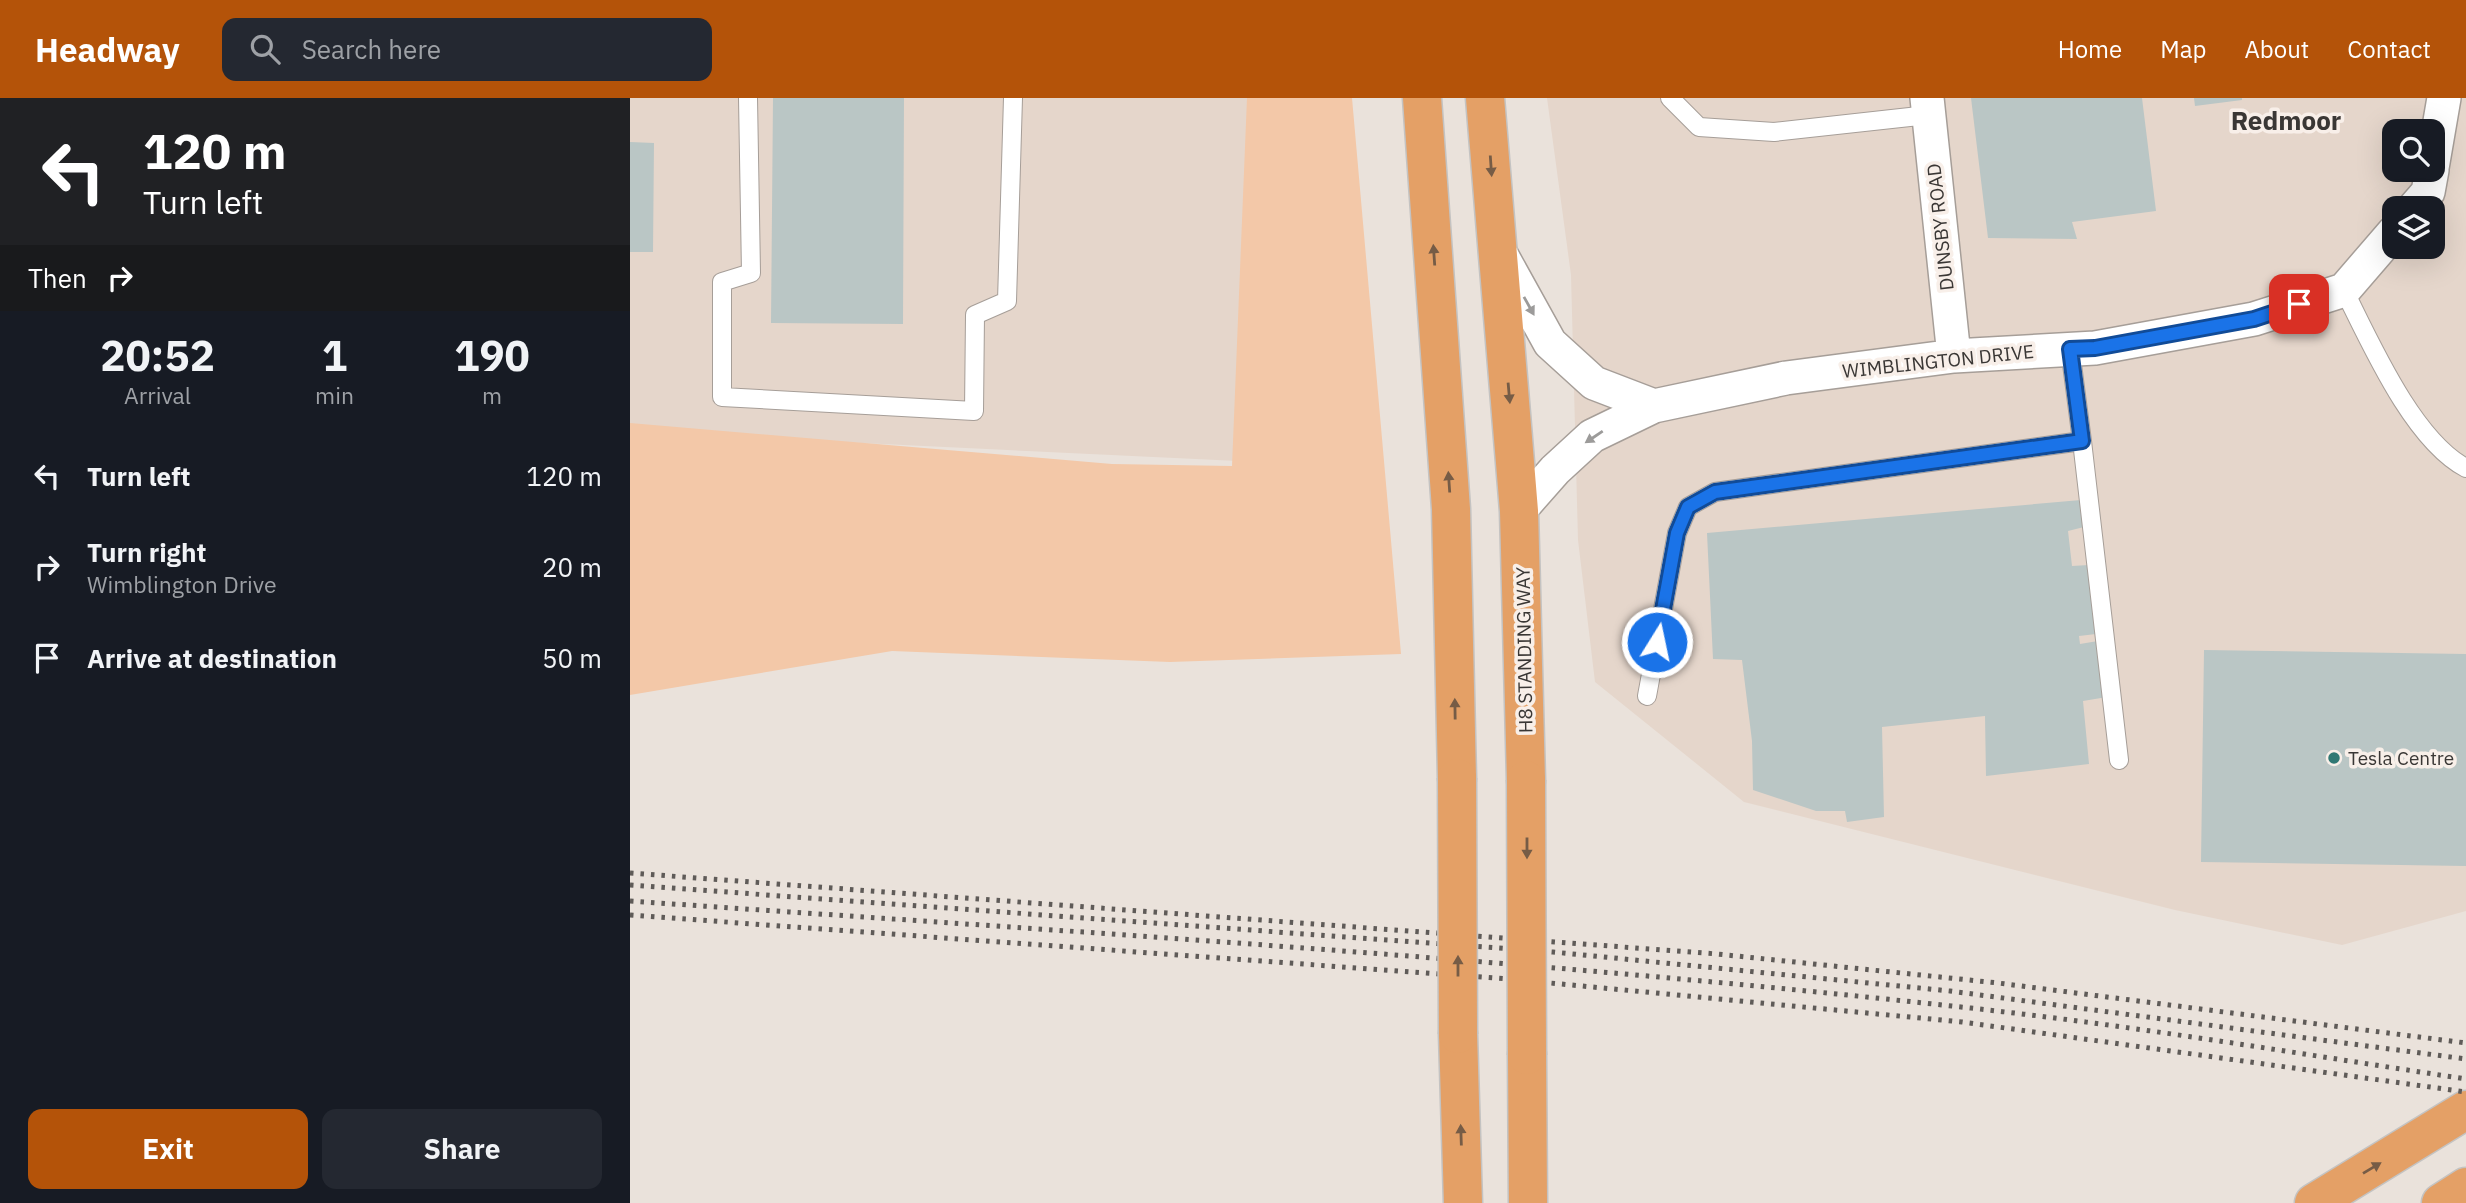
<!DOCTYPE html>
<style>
:root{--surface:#171b24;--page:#242831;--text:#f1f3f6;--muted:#9ea1a6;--accent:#b45309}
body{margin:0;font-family:"IBM Plex Sans",sans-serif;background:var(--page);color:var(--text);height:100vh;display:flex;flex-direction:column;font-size:26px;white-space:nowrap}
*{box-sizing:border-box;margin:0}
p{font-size:23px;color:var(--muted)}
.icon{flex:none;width:38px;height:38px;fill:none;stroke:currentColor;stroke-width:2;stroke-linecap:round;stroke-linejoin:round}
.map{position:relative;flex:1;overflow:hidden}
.panel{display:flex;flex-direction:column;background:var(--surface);width:630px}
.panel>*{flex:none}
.banner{background:#202124;color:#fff;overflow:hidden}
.tools{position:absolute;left:1752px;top:21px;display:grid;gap:14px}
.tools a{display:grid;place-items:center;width:63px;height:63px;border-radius:14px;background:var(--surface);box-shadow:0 7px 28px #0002;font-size:35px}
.pin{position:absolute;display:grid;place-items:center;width:60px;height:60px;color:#fff;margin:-30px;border-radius:14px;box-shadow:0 4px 10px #0006}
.me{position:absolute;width:77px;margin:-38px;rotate:10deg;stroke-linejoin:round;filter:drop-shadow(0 0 5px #0008)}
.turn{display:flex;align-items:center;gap:24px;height:147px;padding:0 28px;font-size:32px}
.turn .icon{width:91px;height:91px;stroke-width:2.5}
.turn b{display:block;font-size:49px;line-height:60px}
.then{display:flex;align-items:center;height:66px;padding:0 28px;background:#0003;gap:14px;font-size:26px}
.eta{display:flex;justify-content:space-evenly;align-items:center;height:119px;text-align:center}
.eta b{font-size:42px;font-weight:800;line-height:49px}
.cta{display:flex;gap:14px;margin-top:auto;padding:14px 28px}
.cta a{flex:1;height:80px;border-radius:14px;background:var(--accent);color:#fff;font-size:28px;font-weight:800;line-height:80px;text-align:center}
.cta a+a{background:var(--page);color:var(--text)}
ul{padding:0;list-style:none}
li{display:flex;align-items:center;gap:21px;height:91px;padding:0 28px}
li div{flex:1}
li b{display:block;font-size:26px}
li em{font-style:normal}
header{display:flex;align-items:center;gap:42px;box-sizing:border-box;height:98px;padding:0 35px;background:var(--accent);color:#fff}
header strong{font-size:33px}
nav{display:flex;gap:38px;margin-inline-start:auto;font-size:24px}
.search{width:490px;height:63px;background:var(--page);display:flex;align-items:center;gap:18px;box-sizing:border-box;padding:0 24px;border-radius:14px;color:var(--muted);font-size:26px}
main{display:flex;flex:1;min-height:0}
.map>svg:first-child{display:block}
</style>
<header>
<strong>Headway</strong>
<div class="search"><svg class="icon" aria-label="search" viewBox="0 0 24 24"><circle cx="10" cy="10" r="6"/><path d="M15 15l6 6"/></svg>Search here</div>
<nav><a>Home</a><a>Map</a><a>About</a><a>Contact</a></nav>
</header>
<main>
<section class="panel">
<div class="banner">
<div class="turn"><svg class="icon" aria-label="left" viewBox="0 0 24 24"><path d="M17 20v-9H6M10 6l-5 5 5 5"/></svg><div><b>120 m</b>Turn left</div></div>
<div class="then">Then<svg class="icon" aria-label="right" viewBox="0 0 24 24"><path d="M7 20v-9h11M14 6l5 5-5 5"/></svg></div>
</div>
<div class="eta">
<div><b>20:52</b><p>Arrival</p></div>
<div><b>1</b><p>min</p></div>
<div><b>190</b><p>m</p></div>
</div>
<ul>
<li><svg class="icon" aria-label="left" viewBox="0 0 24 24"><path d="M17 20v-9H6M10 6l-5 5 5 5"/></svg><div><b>Turn left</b></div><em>120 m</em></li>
<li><svg class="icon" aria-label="right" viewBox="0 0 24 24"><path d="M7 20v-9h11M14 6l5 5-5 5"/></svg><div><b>Turn right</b><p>Wimblington Drive</p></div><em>20 m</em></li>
<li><svg class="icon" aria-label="arrive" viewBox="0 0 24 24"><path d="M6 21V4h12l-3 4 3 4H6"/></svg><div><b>Arrive at destination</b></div><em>50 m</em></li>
</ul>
<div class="cta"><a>Exit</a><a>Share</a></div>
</section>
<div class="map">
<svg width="1836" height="1105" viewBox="0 0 1836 1105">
<rect width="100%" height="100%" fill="#eae2db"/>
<path fill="#e5d6cb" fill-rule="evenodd" d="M 0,0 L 620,0 L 608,363 L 0,334 Z
M 917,0 L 1836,0 L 1836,813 L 1712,847 L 1545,812 L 1114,704 L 965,584 L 948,442 L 941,177 ZM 1764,33 L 1802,33 L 1802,72 L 1764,72 ZM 1764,110 L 1802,110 L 1802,149 L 1764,149 Z"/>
<path fill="#f3c8a8" d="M 617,0 L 722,0 L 771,556 L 540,564 L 262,553 L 0,597 L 0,325 L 482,366 L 602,368 Z"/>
<path fill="#bac6c5" d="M 143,0 L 274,0 L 273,226 L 141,225 Z
M 1341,0 L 1512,0 L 1526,113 L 1442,124 L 1447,141 L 1358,140 Z
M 1564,0 L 1612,0 L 1612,2 L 1565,8 Z
M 0,44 L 24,45 L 23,154 L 0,154 Z
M 1451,402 L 1454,429 L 1438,433 L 1442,468 L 1459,467 L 1466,536 L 1449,538 L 1450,546 L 1468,543 L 1477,599 L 1453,603 L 1459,666 L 1356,678 L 1355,618 L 1252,629 L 1254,719 L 1217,724 L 1215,713 L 1186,713 L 1123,692 L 1122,643 L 1112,562 L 1083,561 L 1077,435 Z
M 1574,552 L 1836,556 L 1836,768 L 1571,764 Z"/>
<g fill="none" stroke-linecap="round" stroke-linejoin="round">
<defs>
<path id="service" d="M 118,0 L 121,175 L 92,184 L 92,299 L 344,313 L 345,217 L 377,203 L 383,0
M 1040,0 L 1069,29 L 1144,34 L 1298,17
M 1714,192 C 1741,246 1783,342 1836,370
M 1452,343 L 1489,662
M 1017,598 L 1047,435 L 1058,409 L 1085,394 L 1452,343 L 1440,251"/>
<path id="minor" d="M 1297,0 L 1324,258
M 1802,70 L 1814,0
M 1784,110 L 1798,94 L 1802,72
M 868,151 L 920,245 L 964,285 L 1024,308
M 889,413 L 925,372 L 962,338 L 1024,308 L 1156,280 L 1324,258 L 1465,250 L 1624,221 L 1714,192 L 1764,134"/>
<path id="trunk" d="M 792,0 L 821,411 L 827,680
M 855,0 L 889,413 L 896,682
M 828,936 L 833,1105
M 897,957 L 898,1105
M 1684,1105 L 1836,1012
M 1811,1105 L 1836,1089"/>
</defs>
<use href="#service" stroke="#a69e98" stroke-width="20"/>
<use href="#minor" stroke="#a69e98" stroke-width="36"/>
<use href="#trunk" stroke="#c4c3c2" stroke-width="41"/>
<use href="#service" stroke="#fff" stroke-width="18"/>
<use href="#minor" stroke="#fff" stroke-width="33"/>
<use href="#trunk" stroke="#e4a066" stroke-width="38"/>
<path stroke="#5f5b58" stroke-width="5" stroke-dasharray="3.5 7" stroke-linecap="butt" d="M 0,775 L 1087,856 L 1368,885 L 1836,945
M 0,787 L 923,854 L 1320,893 L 1836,961
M 0,803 C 447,834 895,861 1340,910 C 1506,928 1671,956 1836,981
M 0,817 L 878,881 L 1332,924 L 1836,994"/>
<defs>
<path id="trunk-bridge" d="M 827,680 L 828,936
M 896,682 L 897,957"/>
</defs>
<use href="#trunk-bridge" stroke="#c4c3c2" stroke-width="41" stroke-linecap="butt"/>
<use href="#trunk-bridge" stroke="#e4a066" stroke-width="38"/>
</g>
<defs><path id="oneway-solid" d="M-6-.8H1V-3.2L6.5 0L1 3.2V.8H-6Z" transform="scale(1.75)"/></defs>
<g fill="#765c46">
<use href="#oneway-solid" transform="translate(861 68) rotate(86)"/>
<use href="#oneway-solid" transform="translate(804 157) rotate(-94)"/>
<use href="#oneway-solid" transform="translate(879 295) rotate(85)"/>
<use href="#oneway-solid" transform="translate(819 384) rotate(-94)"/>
<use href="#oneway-solid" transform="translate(825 611) rotate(-91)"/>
<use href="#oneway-solid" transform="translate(897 750) rotate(90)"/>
<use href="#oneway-solid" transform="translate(828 868) rotate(-90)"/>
<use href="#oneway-solid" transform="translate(831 1037) rotate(-92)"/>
<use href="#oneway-solid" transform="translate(1742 1070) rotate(-31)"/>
</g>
<g fill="#9c9b9a">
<use href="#oneway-solid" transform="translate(899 208) rotate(61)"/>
<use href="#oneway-solid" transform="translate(964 339) rotate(146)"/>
</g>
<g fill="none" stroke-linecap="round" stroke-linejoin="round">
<defs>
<path id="route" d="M 1027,544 L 1047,435 L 1058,409 L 1085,394 L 1452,343 L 1440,251 L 1465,250 L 1624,221 L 1669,206"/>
</defs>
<use href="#route" stroke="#114b97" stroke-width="18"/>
<use href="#route" stroke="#1a73e8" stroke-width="12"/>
</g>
<circle fill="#307874" stroke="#f8efe9" stroke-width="2.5" cx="1704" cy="660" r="7"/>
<g text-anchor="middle" stroke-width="7" stroke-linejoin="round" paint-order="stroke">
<g font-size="19" fill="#3a3735" stroke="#f8efe9">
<text transform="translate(1310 129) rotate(-96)" y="7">DUNSBY ROAD</text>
<text transform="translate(1308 263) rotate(-6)" y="7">WIMBLINGTON DRIVE</text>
<text transform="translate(894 552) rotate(-91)" y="7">H8 STANDING WAY</text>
</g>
<g font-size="19" fill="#3a3735" stroke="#f8efe9" text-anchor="start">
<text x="1718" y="667">Tesla Centre</text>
</g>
<g font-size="26" font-weight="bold" fill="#3a3735" stroke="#f8efe9">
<text x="1656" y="32">Redmoor</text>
</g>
</g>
</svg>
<div class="tools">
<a><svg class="icon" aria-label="search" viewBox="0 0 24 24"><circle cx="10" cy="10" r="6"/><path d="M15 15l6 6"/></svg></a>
<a><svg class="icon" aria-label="layers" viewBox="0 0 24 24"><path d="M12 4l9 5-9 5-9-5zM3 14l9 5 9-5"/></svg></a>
</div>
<div class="pin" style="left:1669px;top:206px;background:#d93025"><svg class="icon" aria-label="arrive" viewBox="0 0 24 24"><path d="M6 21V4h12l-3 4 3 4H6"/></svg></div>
<svg class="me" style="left:1027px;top:544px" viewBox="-20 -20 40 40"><circle r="17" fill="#1a73e8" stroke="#fff" stroke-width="3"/><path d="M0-11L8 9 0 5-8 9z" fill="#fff"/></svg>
</div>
</main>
